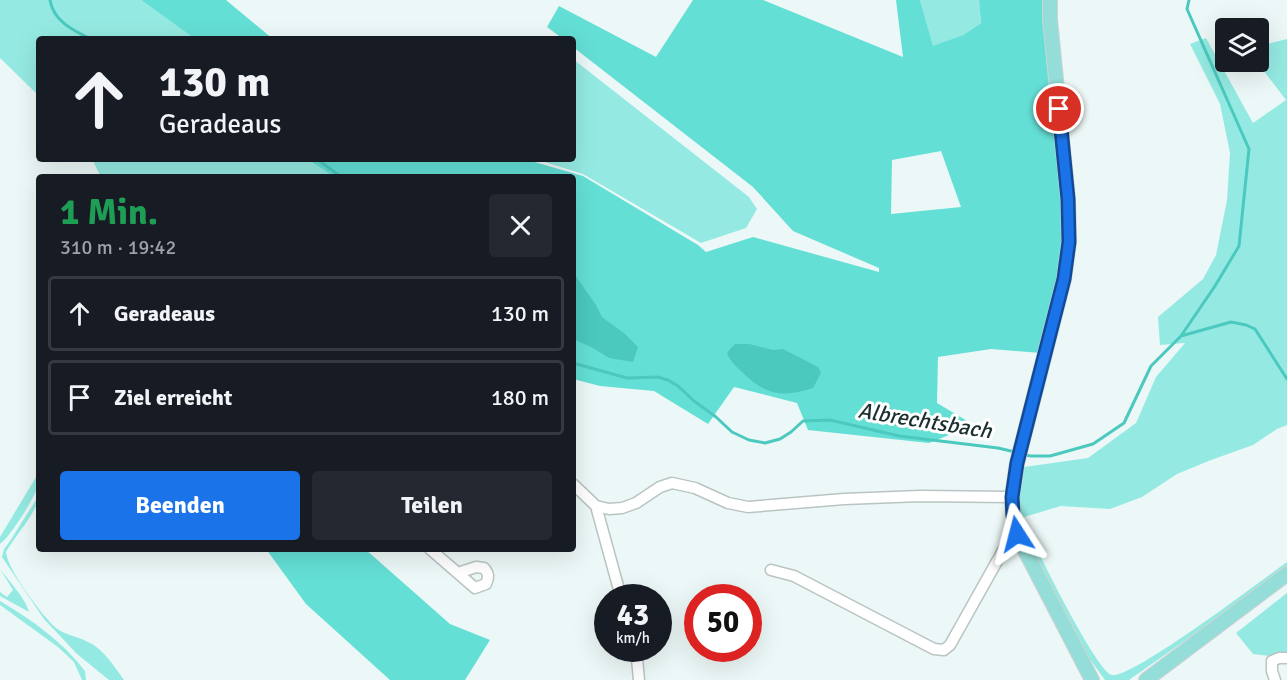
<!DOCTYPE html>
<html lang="de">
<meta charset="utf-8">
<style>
:root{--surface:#171b24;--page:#242831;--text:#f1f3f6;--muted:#9ea1a6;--line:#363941;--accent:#1a73e8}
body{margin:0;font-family:Signika,sans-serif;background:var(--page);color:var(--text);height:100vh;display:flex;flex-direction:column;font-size:22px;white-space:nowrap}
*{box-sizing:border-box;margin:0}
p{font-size:20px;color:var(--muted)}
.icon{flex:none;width:33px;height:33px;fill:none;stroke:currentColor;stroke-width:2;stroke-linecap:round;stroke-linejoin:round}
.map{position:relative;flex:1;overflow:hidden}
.panel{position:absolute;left:36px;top:174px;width:540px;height:378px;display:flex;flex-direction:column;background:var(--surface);border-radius:6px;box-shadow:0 6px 24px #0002}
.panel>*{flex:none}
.guide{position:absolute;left:36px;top:36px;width:540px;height:126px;border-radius:6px;box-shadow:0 6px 24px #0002;background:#171b24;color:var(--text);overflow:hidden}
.buttons{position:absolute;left:1215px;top:18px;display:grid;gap:12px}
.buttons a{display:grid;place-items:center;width:54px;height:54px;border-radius:6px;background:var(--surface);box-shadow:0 6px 24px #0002;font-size:30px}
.speed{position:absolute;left:594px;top:584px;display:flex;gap:12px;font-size:30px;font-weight:700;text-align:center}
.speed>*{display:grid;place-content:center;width:78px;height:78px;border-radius:50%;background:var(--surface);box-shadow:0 6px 24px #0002;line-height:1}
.speed small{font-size:15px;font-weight:400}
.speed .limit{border:9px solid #d22;background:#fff;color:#111}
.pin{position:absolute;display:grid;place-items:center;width:51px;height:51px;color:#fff;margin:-26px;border:3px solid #fff;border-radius:50%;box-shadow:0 2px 6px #0007}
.me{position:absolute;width:66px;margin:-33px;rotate:351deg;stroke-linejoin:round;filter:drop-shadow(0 0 4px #0008)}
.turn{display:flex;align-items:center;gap:21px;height:126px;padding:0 24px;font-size:27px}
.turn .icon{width:78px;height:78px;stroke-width:2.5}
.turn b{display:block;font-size:42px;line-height:51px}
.round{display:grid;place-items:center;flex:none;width:63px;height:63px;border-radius:6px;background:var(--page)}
.summary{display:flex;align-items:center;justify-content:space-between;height:102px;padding:0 24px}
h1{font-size:36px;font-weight:700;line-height:45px;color:#1e9e55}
.primary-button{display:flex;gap:12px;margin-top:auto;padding:12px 24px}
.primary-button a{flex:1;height:69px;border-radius:6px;background:var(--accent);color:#fff;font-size:24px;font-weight:700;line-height:69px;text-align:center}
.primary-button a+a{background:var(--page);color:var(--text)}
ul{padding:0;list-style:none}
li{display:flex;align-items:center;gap:18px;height:75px;margin:0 12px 9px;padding:0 12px;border:3px solid var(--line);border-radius:6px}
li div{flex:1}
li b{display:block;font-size:22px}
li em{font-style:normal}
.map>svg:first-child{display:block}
</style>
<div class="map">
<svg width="1287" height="680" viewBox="0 0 1287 680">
<rect width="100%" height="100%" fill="#ecf8f7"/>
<path fill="#94eae2" d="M 0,0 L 141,0 L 195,39 L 39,39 L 39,96 L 0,58 Z
M 920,0 L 979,0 L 981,23 L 963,35 L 933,47 Z
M 1206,38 L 1253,123 L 1286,100 L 1257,62 L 1258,62 L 1259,46 L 1287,39 L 1287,425 L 1277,429 L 1253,445 L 1211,460 L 1177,474 L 1142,497 L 1110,509 L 1061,506 L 1024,517 C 1027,525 1030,534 1034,542 C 1042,561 1098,673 1112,675 C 1132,679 1263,579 1287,562 L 1287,567 L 1233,607 L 1129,680 L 1105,680 L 1081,647 L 1027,542 L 1020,518 L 1019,494 L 1024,467 L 1088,458 L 1136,423 L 1156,377 L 1185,343 L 1160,345 L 1158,317 L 1203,279 L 1216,255 L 1227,200 L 1230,153 L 1220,104 L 1190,44 Z
M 573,59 L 749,197 L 757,209 L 746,228 L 701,243 L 583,174 L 535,159 L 573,159 Z
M 92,159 L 307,159 L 334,177 L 101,177 Z
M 39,472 C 39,476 40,482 38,486 C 34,499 10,537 0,544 L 0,537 Z
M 39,495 C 39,510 14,537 6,552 C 7,569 43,617 56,628 C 65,635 76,636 86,641 C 103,648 114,666 124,680 L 109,680 L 77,654 L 44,619 L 2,557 L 4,549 L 10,541 Z
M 0,569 C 9,581 26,599 29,612 L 0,596 L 0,592 L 7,597 L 13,590 Z
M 1287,593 L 1287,658 L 1253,654 L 1236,633 Z
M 0,601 C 32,620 62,641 85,671 L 86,680 L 82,680 L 74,662 L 58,647 L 0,605 Z"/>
<path fill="#64dfd5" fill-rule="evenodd" d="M 141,0 L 226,0 L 273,39 L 195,39 Z
M 693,0 L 763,0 L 903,57 L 896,0 L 920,0 L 933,46 L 963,35 L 981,23 L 979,0 L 1044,0 L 1066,228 L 1061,273 L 1041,353 L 991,349 L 938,357 L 937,403 L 974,425 L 929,443 L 808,430 L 797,403 L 734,387 L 708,424 L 654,391 L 600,386 L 573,379 L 573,177 L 334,177 L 307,159 L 524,159 L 583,176 L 698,245 L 706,252 L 753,237 L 879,272 L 879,268 L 793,231 L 753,187 L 573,47 L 573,39 L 563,39 L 547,27 L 559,6 L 656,57 ZM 941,151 L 961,207 L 891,214 L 892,160 Z
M 266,549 L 365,549 L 450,624 L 490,640 L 465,680 L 390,680 L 306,604 Z"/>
<path fill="#4bc9bf" d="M 573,272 L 596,305 L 602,317 L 625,334 L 638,347 L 633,362 L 609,358 L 593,348 L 573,339 Z
M 735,344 L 749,344 L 773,350 L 783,349 L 818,367 L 821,373 L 813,388 C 784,398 765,395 743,373 C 737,367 731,362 727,354 L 729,350 Z"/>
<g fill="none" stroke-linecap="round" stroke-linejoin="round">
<path stroke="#4bc9bf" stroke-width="3" d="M 50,0 C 53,21 74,31 91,39
M 317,159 L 341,177
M 1181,336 L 1215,286 L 1239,246 L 1249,149 L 1187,9 L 1189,0
M 573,363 L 627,378 L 657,377 L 668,380 L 678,386 L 694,401 L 716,417 L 732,432 L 749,440 L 765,443 L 780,439 L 791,432 L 803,421 L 830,420 L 899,436 L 998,448 L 1015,452
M 1025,455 L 1031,456 L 1050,456 L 1093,444 L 1124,423 L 1151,366 L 1181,336 L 1231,322 L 1246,325 L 1255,329 L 1287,379"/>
<defs>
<path id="minor" d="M 573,484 L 596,506 L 609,509 L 622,508 L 636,503 L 660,487 L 672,483 L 695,488 L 728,503 L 748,507 L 844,499 L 920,496 L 1012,497
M 596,506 L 621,597
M 430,549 L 475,588 L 486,584 C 489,577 489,574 484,568 L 476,567 L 458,573
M 771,570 L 794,576 L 934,649 L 944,650 L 950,645 L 1005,547 L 1017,534
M 636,648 L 639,680
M 1275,680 L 1272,671 L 1272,661 L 1279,658 L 1287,658"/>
<path id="major" d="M 1050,0 L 1050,19 L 1068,199 L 1069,242 L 1064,279 L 1017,463 L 1012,497 L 1013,515 L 1020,541 L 1092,680
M 1146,680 L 1287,574"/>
</defs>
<use href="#minor" stroke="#b9c4c3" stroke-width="13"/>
<use href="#major" stroke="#d2d3d3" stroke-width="16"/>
<use href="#minor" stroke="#fff" stroke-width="10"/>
<use href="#major" stroke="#95ddd8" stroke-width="14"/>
</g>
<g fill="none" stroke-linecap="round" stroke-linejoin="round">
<defs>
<path id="route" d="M 1017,534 L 1013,515 L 1012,497 L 1017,463 L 1064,279 L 1069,242 L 1068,199 L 1059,109"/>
</defs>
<use href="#route" stroke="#114b97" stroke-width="15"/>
<use href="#route" stroke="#1a73e8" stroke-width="10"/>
</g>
<g text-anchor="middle" stroke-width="6" stroke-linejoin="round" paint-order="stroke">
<g font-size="22" font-style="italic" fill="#1b312f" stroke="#fff">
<text transform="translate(925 420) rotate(9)" y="8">Albrechtsbach</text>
</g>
</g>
</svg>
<div class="buttons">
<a><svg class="icon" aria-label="layers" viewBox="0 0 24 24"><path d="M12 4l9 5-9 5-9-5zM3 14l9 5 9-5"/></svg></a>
</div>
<div class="speed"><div>43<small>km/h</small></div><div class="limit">50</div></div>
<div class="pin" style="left:1059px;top:109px;background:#d93025"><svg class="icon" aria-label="arrive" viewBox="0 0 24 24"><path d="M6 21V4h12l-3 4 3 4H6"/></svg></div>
<svg class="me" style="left:1017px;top:534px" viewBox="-20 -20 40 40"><path d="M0-17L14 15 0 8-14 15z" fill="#1a73e8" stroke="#fff" stroke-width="4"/></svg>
<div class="guide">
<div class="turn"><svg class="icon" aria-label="ahead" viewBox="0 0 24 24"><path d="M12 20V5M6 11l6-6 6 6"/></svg><div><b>130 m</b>Geradeaus</div></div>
</div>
<section class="panel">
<div class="summary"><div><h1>1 Min.</h1><p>310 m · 19:42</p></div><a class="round"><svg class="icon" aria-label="close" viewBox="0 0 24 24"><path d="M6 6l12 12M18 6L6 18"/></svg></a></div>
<ul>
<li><svg class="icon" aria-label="ahead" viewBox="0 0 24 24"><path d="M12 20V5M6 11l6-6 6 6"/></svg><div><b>Geradeaus</b></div><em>130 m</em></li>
<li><svg class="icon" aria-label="arrive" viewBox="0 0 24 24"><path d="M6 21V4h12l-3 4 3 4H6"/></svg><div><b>Ziel erreicht</b></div><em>180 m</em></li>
</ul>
<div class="primary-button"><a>Beenden</a><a>Teilen</a></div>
</section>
</div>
